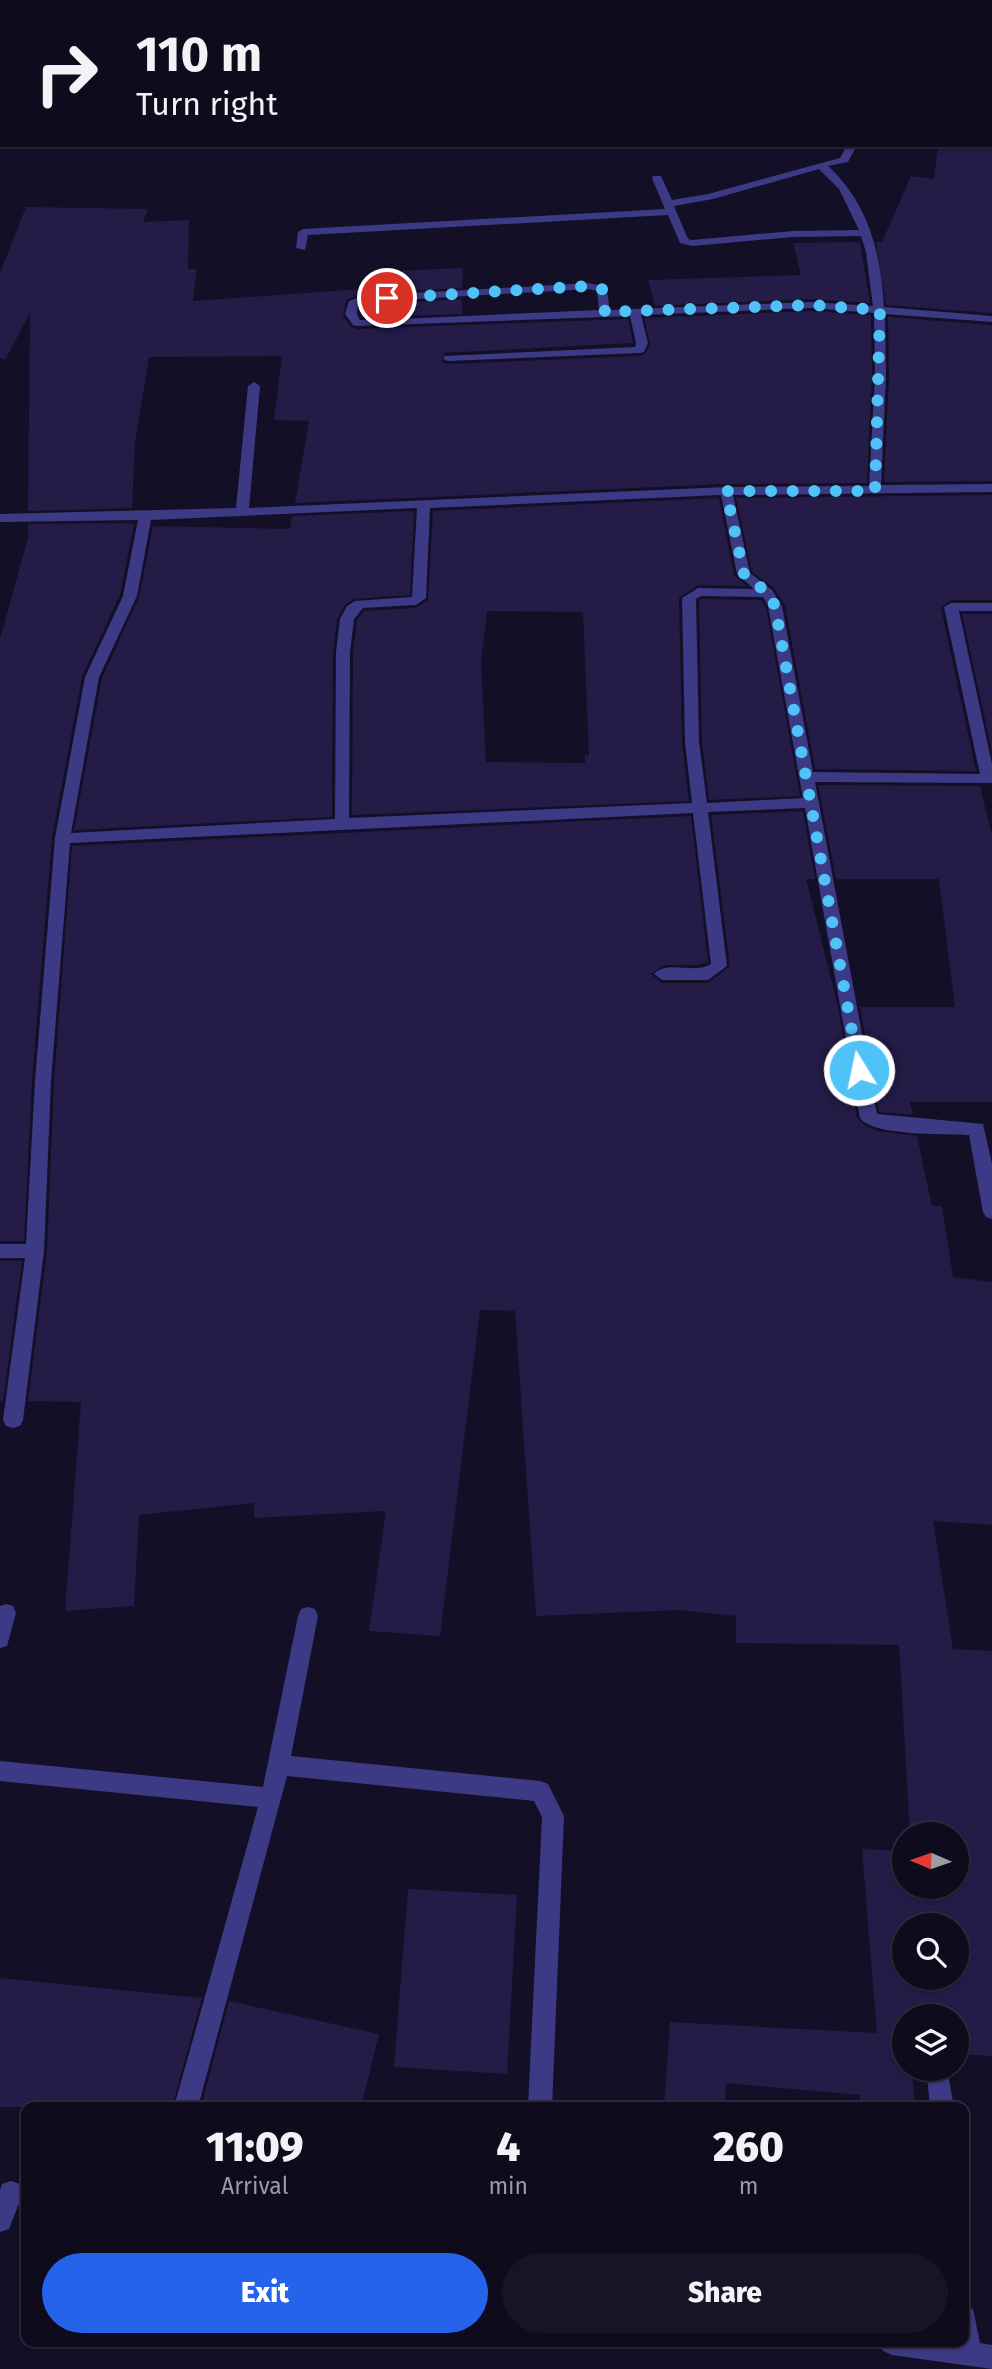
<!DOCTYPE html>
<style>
:root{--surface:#0e0b1c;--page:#171425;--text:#f1f3f6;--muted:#9b9ba3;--line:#2e2b3b;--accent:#2563eb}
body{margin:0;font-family:"Fira Sans",sans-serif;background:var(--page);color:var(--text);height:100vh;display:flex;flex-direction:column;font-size:26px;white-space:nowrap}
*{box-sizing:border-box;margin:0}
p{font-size:23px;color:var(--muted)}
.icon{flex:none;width:38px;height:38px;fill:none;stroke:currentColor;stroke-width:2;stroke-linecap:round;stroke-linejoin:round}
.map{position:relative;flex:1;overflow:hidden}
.sheet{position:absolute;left:21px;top:2102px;width:948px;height:245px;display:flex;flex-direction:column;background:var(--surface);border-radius:14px;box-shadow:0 2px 5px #0004,0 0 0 2px var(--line)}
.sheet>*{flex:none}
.banner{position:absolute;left:0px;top:0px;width:992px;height:147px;box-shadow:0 2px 5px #0004,0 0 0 2px var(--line);background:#0e0b1c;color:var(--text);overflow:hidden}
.needle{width:46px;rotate:272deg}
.tools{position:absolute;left:892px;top:1822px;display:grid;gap:14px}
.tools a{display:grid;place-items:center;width:77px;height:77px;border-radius:50%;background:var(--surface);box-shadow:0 2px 5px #0004,0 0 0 2px var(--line);font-size:35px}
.pin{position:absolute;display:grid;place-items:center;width:60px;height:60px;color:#fff;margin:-30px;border:4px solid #fff;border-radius:50%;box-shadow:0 2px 7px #0007}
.me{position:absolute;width:77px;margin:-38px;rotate:350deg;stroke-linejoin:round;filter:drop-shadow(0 0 5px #0008)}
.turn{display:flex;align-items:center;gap:24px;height:147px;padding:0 21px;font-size:32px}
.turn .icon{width:91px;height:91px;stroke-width:2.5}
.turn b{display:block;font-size:49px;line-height:60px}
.eta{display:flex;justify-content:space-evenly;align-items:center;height:119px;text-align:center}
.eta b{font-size:42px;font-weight:800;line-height:49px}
.button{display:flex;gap:14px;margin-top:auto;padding:14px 21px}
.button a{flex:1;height:80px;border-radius:42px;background:var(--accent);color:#fff;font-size:28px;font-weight:800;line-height:80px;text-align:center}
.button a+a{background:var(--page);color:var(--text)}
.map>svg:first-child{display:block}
</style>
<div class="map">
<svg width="992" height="2369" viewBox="0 0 992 2369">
<rect width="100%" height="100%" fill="#130f26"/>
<path fill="#241b47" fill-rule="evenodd" d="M 938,145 L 992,145 L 992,313 L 886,305 L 876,242 L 882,242 L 911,176 L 934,179 Z
M 26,207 L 148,209 L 143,222 L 189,220 L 188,269 L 197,269 L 193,301 L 390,287 L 391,271 L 463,268 L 462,288 L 361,294 L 346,300 L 343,316 L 351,327 L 357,329 L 628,319 L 633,343 L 444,353 L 442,362 L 447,364 L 641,356 L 646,353 L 650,344 L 644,318 L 811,311 L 871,315 L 872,376 L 867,483 L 726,484 L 295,503 L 309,421 L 274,420 L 282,356 L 149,357 L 135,442 L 132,508 L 28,511 L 30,313 L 5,360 L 0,358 L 0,273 Z
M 860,242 L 870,303 L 811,299 L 655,306 L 648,280 L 801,275 L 793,243 Z
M 462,299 L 462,314 L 362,317 L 360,314 L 360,307 L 365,305 Z
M 888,317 L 992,325 L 992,481 L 884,482 L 889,376 Z
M 992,495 L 992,600 L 951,600 L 941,608 L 976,771 L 815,769 L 785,606 L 774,588 L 752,572 L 736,498 Z
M 719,498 L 734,575 L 747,586 L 698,585 L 679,598 L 682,742 L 689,801 L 352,815 L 353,652 L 357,620 L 364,611 L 416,608 L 428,600 L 433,511 ZM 487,611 L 583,612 L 589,755 L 585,755 L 585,763 L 486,762 L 481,663 Z
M 414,511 L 410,595 L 354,599 L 345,605 L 337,619 L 333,652 L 332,817 L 74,830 L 102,678 L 139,597 L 153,526 L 290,529 L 292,516 Z
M 132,523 L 134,525 L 120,595 L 82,677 L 52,838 L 32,1081 L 24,1241 L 0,1241 L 0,639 L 28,538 L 28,524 Z
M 702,599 L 761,600 L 766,607 L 800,796 L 709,800 L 702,742 L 699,600 Z
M 962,614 L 992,614 L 992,752 Z
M 818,785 L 980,786 L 992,835 L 992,1102 L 910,1102 L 913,1115 L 879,1112 L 860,1007 L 955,1007 L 939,879 L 836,879 Z
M 803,811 L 815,879 L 806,879 L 838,1007 L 857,1118 L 866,1126 L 878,1131 L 917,1136 L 932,1206 L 942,1206 L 953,1277 L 992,1282 L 992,1525 L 933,1521 L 953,1649 L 992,1651 L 992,2056 L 957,2054 L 957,2016 L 905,2016 L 905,2068 L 912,2068 L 915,2107 L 860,2107 L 860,2095 L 726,2083 L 725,2107 L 664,2107 L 670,2022 L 877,2033 L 862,1849 L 905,1851 L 905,1886 L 957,1886 L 957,1834 L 910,1834 L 899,1645 L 736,1643 L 736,1616 L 679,1610 L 536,1616 L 515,1311 L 480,1310 L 440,1636 L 369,1631 L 386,1511 L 254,1518 L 254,1503 L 139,1515 L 134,1606 L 65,1611 L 81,1402 L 28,1401 L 47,1251 L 54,1081 L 72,846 L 691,816 L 708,962 L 697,965 L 665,965 L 651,974 L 662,983 L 708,983 L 730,966 L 711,815 ZM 905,1925 L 957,1925 L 957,1978 L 905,1978 Z
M 0,1261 L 22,1261 L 3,1401 L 0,1401 Z
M 408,1889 L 517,1895 L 507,2074 L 394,2067 Z
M 0,1978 L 202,1998 L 172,2107 L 0,2107 Z
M 229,2001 L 379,2034 L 361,2107 L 201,2107 Z"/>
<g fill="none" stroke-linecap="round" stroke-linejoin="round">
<path fill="#3d3a85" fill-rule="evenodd" d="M 483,0 L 514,0 L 482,2 Z
M 0,54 L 2,54 L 2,60 L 0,60 Z
M 847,145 L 857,145 L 848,162 L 828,166 C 869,204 881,254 884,307 L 992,316 L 992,322 L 885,314 L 886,376 L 881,485 L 992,484 L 992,492 L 733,495 L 750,573 L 772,590 L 782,606 L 813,772 L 980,774 L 944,607 L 951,603 L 992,603 L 992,611 L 959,611 L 992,764 L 992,783 L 815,782 L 877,1114 L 983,1124 L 992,1164 L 992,1219 L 986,1217 L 983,1212 L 969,1135 C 947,1134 872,1136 860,1118 L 805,808 L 708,812 L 727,966 L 708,980 L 662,980 L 654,974 C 667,959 695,975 711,964 L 693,813 L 70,843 L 51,1081 L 44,1251 L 23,1420 L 20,1426 L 13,1428 L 6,1426 L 3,1420 L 25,1258 L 0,1258 L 0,1244 L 26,1244 L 35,1081 L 55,838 L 85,677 L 123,596 L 138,520 L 0,522 L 0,514 L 236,508 L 248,386 L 254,382 L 260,386 L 249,508 L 726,487 L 869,486 L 875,376 L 874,313 L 811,308 L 641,315 L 648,343 L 644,352 L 640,353 L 448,361 L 444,360 L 444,356 L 635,347 L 636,343 L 630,316 L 357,326 L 353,325 L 345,314 L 349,301 L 362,296 L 589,283 L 606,287 L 610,310 L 811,302 L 873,306 L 866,252 L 861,236 L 793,237 L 692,246 L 680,243 L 668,215 L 308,235 L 305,250 L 296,248 L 298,232 L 303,229 L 665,209 L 652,178 L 653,176 L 661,176 L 672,200 L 708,194 L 840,158 ZM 819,169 L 839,189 L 859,230 L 793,231 L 692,240 L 688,239 L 674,206 L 713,199 ZM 589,289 L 597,291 L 599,310 L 378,320 L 360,320 L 357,314 L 358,305 L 364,302 ZM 721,495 L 737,574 L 754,589 L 698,588 L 682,598 L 685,742 L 692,803 L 349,818 L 350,652 L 354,619 L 363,608 L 416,605 L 426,598 L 430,508 ZM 417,508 L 412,597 L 355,601 L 347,606 L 340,619 L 336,652 L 335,819 L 71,833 L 99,677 L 137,596 L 151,520 ZM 701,596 L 763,597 L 768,606 L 803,798 L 707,803 L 699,742 L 696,599 Z
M 6,1604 L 13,1606 L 16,1613 L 7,1646 L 0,1648 L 0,1606 Z
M 308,1607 L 315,1609 L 318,1616 L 291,1756 L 540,1781 L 548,1784 L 564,1816 L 552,2107 L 528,2107 L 542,1817 L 534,1801 L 287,1776 L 198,2107 L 174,2107 L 258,1807 L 0,1781 L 0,1761 L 263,1787 L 298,1616 L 301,1609 Z
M 931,2068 L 947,2069 L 954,2107 L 930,2107 L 927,2077 Z
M 11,2181 L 20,2184 L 23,2193 L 9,2229 L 0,2232 L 0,2190 L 2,2184 Z
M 964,2305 L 973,2309 L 980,2343 L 992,2345 L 992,2369 L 892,2355 L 883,2351 L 879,2342 L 964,2342 Z"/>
</g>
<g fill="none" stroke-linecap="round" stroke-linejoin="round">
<path stroke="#4fc3f7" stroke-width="12" stroke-dasharray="0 21.6" d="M 387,298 L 589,286 L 602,289 L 605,312 L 811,305 L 880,310 L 875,491 L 726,491 L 744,574 L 768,593 L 775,606 L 859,1070"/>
</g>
</svg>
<div class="tools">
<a><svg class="needle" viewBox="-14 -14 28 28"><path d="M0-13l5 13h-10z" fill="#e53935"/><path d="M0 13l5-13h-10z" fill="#9b9ba3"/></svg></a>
<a><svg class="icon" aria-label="search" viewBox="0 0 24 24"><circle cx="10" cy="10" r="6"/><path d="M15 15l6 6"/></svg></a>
<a><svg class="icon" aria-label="layers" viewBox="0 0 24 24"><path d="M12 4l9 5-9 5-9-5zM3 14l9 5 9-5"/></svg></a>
</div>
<div class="pin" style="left:387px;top:298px;background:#d93025"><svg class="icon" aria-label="arrive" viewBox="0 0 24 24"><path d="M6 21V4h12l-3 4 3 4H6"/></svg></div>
<svg class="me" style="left:859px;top:1070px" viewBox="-20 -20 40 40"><circle r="17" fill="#4fc3f7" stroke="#fff" stroke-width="3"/><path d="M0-11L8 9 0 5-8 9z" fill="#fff"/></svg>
<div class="banner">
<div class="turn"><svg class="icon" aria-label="right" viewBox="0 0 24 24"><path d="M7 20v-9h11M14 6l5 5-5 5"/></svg><div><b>110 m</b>Turn right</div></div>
</div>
<section class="sheet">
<div class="eta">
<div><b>11:09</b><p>Arrival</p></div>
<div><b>4</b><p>min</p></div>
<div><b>260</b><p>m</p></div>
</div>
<div class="button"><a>Exit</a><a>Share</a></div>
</section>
</div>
